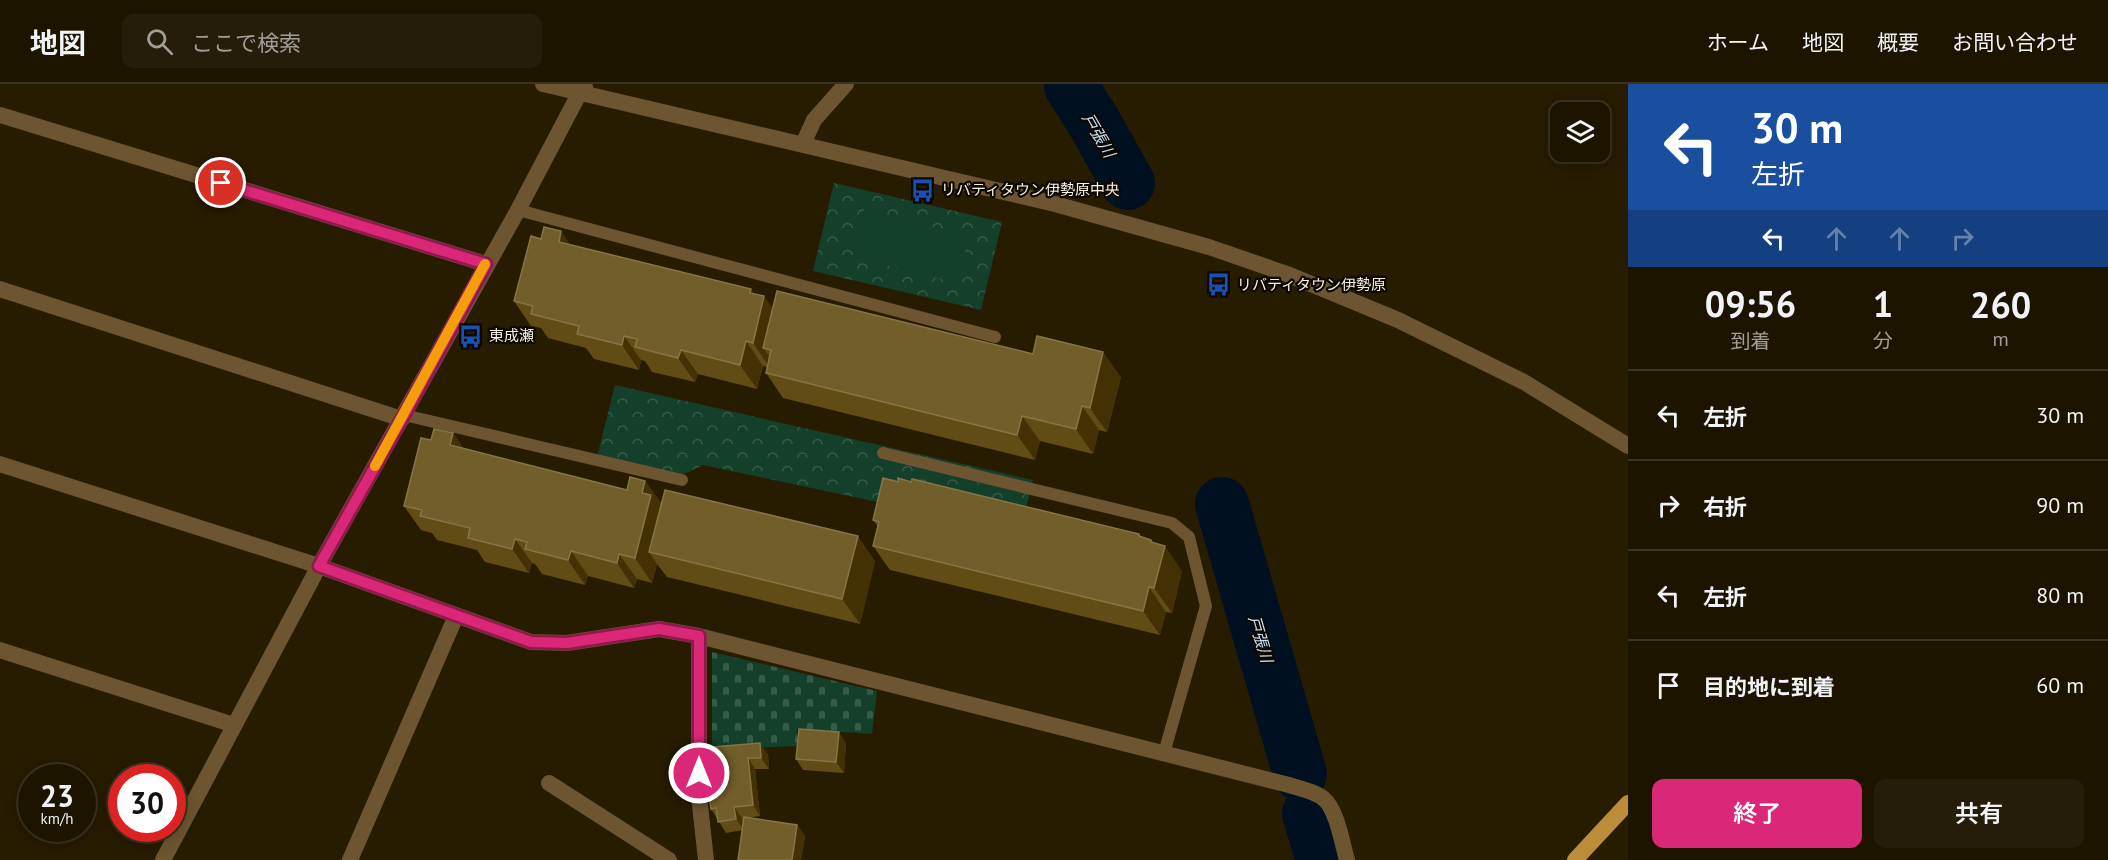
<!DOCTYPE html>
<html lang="ja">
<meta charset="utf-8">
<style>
:root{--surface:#1d1400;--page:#251d0a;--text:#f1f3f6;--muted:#a09e99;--line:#3b3322;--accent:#db2777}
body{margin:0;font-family:"PT Sans","Noto Sans JP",sans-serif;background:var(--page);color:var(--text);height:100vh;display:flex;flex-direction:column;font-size:22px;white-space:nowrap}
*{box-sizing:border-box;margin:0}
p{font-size:20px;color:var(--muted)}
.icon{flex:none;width:33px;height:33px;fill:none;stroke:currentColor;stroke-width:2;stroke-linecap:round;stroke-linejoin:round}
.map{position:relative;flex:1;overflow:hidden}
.side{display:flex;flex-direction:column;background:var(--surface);width:480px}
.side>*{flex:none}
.top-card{background:#1a4fa0;color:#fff;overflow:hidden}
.tools{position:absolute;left:1550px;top:18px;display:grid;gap:12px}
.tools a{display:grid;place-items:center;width:60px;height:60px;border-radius:12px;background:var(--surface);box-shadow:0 3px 15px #0003,0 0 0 2px var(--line);font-size:30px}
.speed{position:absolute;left:18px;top:680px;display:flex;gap:12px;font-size:30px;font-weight:700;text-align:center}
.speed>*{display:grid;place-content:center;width:78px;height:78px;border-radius:50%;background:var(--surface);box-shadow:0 3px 15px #0003,0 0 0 2px var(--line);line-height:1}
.speed small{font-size:15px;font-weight:400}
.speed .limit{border:9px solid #d22;background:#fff;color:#111}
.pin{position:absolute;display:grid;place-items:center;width:51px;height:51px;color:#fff;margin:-26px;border:3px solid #fff;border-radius:50%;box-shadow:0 2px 6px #0007}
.me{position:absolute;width:66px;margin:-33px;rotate:0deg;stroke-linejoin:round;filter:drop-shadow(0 0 4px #0008)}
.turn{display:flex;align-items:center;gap:21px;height:126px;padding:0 24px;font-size:27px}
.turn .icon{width:78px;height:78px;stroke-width:2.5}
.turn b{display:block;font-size:42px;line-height:51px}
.lanes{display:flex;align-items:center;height:57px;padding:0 24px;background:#0003;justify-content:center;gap:30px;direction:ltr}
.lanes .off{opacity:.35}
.eta{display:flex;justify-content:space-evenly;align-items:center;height:102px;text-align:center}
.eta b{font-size:36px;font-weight:600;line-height:42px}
.action{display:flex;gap:12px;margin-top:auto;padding:12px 24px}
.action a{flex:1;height:69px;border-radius:12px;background:var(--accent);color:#fff;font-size:24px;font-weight:600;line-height:69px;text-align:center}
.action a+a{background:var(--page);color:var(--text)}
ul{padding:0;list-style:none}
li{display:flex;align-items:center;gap:18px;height:90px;padding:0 24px;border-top:2px solid var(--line)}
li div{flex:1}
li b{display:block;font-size:22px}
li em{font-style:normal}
header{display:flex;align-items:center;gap:36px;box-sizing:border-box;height:84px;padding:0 30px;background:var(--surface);border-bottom:2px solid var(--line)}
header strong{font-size:28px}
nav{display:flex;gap:33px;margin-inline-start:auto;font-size:21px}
.search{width:420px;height:54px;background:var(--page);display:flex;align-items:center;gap:15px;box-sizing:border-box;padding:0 21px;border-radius:12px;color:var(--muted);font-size:22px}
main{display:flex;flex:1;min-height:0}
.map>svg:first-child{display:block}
</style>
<header>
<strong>地図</strong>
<div class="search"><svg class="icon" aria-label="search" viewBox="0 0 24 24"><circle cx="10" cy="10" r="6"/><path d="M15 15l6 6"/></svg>ここで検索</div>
<nav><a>ホーム</a><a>地図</a><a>概要</a><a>お問い合わせ</a></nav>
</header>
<main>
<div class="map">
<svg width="1628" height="776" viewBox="0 0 1628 776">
<defs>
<pattern id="forest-crowns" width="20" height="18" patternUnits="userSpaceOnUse" patternTransform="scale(1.5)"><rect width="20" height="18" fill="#143f2b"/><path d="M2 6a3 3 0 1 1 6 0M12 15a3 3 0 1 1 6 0" fill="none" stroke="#375b49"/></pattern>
<pattern id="cemetery-stones" width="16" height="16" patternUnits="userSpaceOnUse" patternTransform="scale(1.5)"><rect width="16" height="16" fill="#143f2b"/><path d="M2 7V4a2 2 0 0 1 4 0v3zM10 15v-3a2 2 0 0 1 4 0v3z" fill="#375b49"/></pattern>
</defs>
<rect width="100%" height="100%" fill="#271b00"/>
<path fill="url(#forest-crowns)" d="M 834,99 L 1002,138 L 981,226 L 813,187 Z
M 615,301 L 1033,396 L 1024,433 L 887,420 L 703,381 L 680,392 L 597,373 Z"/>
<path fill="url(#cemetery-stones)" d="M 712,568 L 877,607 L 872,650 L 797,645 L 798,662 L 712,665 Z"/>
<path fill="#143f2b" d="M 864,126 L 969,152 L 957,199 L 853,173 Z"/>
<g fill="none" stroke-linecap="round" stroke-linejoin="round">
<path stroke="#001021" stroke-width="54" d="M 1071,2 L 1092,35 L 1128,99
M 1222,420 L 1300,690
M 1309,729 L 1323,776"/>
<path stroke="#6c5530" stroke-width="12" d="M 518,126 L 995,253
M 404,331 L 682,396
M 883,369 L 1172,439 L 1189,453 L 1206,522 L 1164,669"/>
<path stroke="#6c5530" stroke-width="16" d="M 0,31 L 486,180
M 803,60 L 814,36 L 846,0
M 0,205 L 402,335
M 0,380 L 319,482 L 531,558 L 567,559 L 659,545 L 699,552 L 1289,701 C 1300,705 1315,707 1324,715 C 1337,726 1342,759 1347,776
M 699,552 L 699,712 L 706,776
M 0,566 L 234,641
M 549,699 L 669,776
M 350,776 L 456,532"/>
<path stroke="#6c5530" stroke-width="16" d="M 543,0 L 1055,120 L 1209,163 L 1287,190 L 1398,236 L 1524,298 L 1628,362
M 163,776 L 319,482 L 518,126 L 579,10 L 585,3"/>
<path stroke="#bc8d38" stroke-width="16" d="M 1575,776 L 1628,719"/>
</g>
<path fill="#604c14" d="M 571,161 L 754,210 L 773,224 L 1121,293 L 1107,348 L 1099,346 L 1093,370 L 1040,357 L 1035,376 L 783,314 L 766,289 L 767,283 L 763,282 L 757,305 L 698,290 L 695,298 L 652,288 L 645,277 L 641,276 L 639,286 L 594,275 L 586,264 L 548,254 L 541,244 L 531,242 L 514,217 Z
M 453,349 L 464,365 L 627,406 L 645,397 L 661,419 L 875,477 L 860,540 L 667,493 L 657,480 L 652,499 L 637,495 L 634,504 L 588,492 L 585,501 L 542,490 L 535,480 L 532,479 L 529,489 L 485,478 L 477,466 L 437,456 L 432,449 L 421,446 L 404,422 L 431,356 Z
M 873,436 L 1139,450 L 1141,453 L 1151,456 L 1182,487 L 1172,529 L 1166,528 L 1160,551 L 890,486 L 873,462 L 878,443 Z
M 846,659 L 844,689 L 803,686 L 796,675 Z
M 768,670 L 769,685 L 755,685 L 760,732 L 746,734 L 797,741 L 805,752 L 801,776 L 738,776 L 743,746 L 726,749 L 711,725 L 714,672 Z"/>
<path fill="#433103" d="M 561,147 L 578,172 L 559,158 Z
M 751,205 L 762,221 L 764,212 L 782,237 L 771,266 L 763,264 L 772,276 L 770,284 L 753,259 L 750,209 Z
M 624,252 L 641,276 L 639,286 L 622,261 Z
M 746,257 L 763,282 L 757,305 L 740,281 Z
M 681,266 L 698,290 L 695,298 L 678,274 Z
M 1103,268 L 1121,293 L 1107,348 L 1090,324 Z
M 1082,322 L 1099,346 L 1093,370 L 1076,345 Z
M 1022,332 L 1040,357 L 1035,376 L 1017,351 Z
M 453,349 L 470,374 L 450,361 Z
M 645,397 L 663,421 L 649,468 L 657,480 L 652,499 L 635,474 L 642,409 Z
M 858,452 L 875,477 L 860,540 L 842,515 Z
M 515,455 L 532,479 L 529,489 L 512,465 Z
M 1151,456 L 1163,472 L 1165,462 L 1182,487 L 1172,529 L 1154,504 L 1151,458 Z
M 571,467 L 588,492 L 585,501 L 568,476 Z
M 619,470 L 637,495 L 634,504 L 617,479 Z
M 1149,503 L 1166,528 L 1160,551 L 1143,527 Z
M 839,648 L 846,659 L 844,689 L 836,678 Z
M 760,659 L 768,670 L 769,685 L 761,674 Z
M 748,674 L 755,685 L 760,732 L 753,721 Z
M 734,723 L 742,734 L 744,746 L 736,735 Z
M 797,741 L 805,752 L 801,776 L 792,776 Z"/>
<path fill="#715e2a" stroke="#867546" stroke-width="1.5" d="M 544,143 L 561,147 L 559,158 L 751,205 L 750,209 L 764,212 L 753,259 L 746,257 L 740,281 L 681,266 L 678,274 L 635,263 L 637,255 L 624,252 L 622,261 L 577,250 L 579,242 L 531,230 L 533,222 L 514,217 L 531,152 L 541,155 Z
M 777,207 L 1033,270 L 1037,252 L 1103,268 L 1090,324 L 1082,322 L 1076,345 L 1022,332 L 1017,351 L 766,289 L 771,266 L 763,264 Z
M 434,345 L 453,349 L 450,361 L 627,406 L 630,393 L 645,397 L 642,409 L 651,411 L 635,474 L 619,470 L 617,479 L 571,467 L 568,476 L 525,465 L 527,458 L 515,455 L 512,465 L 468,454 L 470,444 L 420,432 L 422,426 L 404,422 L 421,354 L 431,356 Z
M 883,394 L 898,398 L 898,394 L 911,398 L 912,395 L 1139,450 L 1139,452 L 1151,456 L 1151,458 L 1165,462 L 1154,504 L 1149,503 L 1143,527 L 873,462 L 879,438 L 873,436 Z
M 665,406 L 858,452 L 842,515 L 649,468 Z
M 799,645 L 839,648 L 836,678 L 796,675 Z
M 760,659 L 761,674 L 748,674 L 753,721 L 734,723 L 736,735 L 718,738 L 716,724 L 711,725 L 703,673 L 714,672 L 713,663 Z
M 744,733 L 797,741 L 792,776 L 738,776 Z"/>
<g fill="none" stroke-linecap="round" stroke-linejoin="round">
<defs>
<path id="route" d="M 221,99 L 486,180 L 404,331 L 319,482 L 531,558 L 567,559 L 659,545 L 699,552 L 699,689"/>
</defs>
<use href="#route" stroke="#8e194d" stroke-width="15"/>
<use href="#route" stroke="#db2777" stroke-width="10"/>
<path stroke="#f59e0b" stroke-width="10" d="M 375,382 L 485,180"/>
</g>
<defs>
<symbol id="bus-bare" viewBox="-9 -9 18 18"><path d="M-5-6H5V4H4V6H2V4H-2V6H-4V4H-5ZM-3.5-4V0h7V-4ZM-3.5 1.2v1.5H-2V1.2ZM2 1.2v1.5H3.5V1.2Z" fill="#1a4fb4" stroke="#0c0700" stroke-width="2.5" paint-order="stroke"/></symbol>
</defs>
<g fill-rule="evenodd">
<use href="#bus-bare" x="906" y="90" width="33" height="33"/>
<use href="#bus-bare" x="1202" y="184" width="33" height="33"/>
<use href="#bus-bare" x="454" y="236" width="33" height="33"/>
</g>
<g text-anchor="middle" stroke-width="4.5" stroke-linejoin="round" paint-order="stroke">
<g font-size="15" fill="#f9f1df" stroke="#0c0700" text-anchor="start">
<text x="941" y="111">リバティタウン伊勢原中央</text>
<text x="1237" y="206">リバティタウン伊勢原</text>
<text x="489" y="257">東成瀬</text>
</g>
<g font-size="16" font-style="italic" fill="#c6e1f7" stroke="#0c0700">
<text transform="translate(1099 51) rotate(60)" y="6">戸張川</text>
<text transform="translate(1261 555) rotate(74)" y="6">戸張川</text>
</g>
</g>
</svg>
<div class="tools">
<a><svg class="icon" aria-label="layers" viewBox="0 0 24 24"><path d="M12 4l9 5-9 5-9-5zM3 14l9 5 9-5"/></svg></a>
</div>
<div class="speed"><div>23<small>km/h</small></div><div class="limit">30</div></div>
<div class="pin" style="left:221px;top:99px;background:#d93025"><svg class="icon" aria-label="arrive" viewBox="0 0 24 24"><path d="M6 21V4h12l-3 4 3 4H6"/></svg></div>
<svg class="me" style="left:699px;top:689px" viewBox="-20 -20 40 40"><circle r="17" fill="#db2777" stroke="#fff" stroke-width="3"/><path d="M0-11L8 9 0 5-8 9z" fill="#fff"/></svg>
</div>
<section class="side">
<div class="top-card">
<div class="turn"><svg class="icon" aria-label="left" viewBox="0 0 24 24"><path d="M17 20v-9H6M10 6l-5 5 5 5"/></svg><div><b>30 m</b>左折</div></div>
<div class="lanes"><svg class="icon" aria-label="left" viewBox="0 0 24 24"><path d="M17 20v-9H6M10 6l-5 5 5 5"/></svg><svg class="icon off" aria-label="ahead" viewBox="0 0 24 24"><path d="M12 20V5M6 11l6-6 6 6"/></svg><svg class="icon off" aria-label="ahead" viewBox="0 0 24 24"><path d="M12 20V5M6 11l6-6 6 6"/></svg><svg class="icon off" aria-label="right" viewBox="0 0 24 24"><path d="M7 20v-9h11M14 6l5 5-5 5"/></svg></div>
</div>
<div class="eta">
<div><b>09:56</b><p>到着</p></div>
<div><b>1</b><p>分</p></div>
<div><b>260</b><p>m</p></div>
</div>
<ul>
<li><svg class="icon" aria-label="left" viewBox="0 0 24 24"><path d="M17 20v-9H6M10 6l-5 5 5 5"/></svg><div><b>左折</b></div><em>30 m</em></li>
<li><svg class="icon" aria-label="right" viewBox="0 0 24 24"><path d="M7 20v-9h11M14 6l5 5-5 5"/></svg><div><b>右折</b></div><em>90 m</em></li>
<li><svg class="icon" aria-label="left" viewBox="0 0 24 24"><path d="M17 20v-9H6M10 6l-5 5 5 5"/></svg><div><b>左折</b></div><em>80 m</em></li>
<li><svg class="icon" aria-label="arrive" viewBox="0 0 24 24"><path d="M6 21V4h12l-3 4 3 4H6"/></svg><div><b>目的地に到着</b></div><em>60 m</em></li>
</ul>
<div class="action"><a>終了</a><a>共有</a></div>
</section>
</main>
